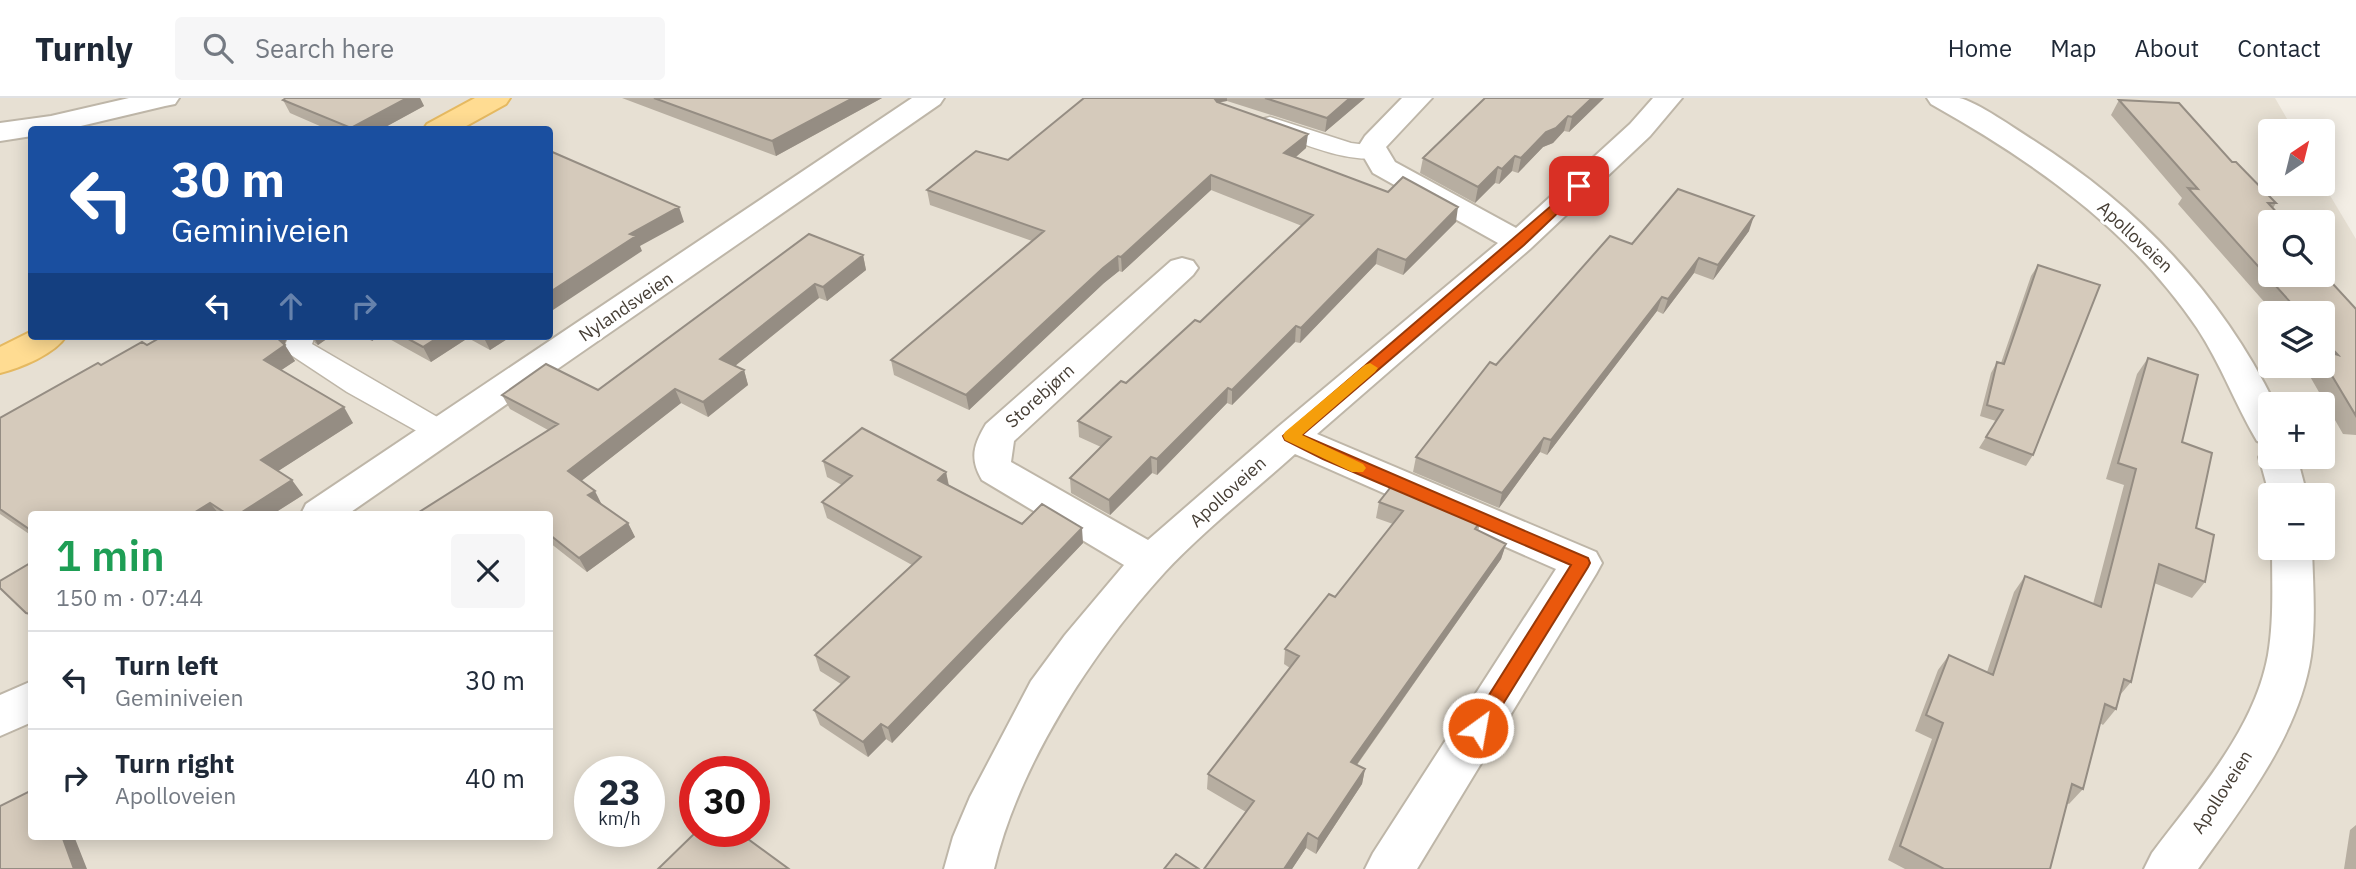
<!DOCTYPE html>
<meta charset="utf-8">
<style>
:root{--surface:#fff;--page:#f6f6f7;--text:#1f2937;--muted:#747a83;--line:#e0e1e3}
body{margin:0;font-family:"IBM Plex Sans",sans-serif;background:var(--page);color:var(--text);height:100vh;display:flex;flex-direction:column;font-size:26px;white-space:nowrap}
*{box-sizing:border-box;margin:0}
p{font-size:23px;color:var(--muted)}
.icon{flex:none;width:38px;height:38px;fill:none;stroke:currentColor;stroke-width:2;stroke-linecap:round;stroke-linejoin:round}
.map{position:relative;flex:1;overflow:hidden}
.side{position:absolute;left:28px;top:413px;width:525px;height:329px;display:flex;flex-direction:column;background:var(--surface);border-radius:7px;box-shadow:0 4px 18px #0003}
.side>*{flex:none}
.guide{position:absolute;left:28px;top:28px;width:525px;height:214px;border-radius:7px;box-shadow:0 4px 18px #0003;background:#1a4fa0;color:#fff;overflow:hidden}
.needle{width:46px;rotate:35deg}
.buttons{position:absolute;left:2258px;top:21px;display:grid;gap:14px}
.buttons a{display:grid;place-items:center;width:77px;height:77px;border-radius:7px;background:var(--surface);box-shadow:0 4px 18px #0003;font-size:35px}
.speed{position:absolute;left:574px;top:658px;display:flex;gap:14px;font-size:35px;font-weight:700;text-align:center}
.speed>*{display:grid;place-content:center;width:91px;height:91px;border-radius:50%;background:var(--surface);box-shadow:0 4px 18px #0003;line-height:1}
.speed small{font-size:18px;font-weight:400}
.speed .limit{border:10px solid #d22;background:#fff;color:#111}
.pin{position:absolute;display:grid;place-items:center;width:60px;height:60px;color:#fff;margin:-30px;border-radius:14px;box-shadow:0 4px 10px #0006}
.me{position:absolute;width:77px;margin:-38px;rotate:32deg;stroke-linejoin:round;filter:drop-shadow(0 0 5px #0008)}
.turn{display:flex;align-items:center;gap:24px;height:147px;padding:0 28px;font-size:32px}
.turn .icon{width:91px;height:91px;stroke-width:2.5}
.turn b{display:block;font-size:49px;line-height:60px}
.lanes{display:flex;align-items:center;height:66px;padding:0 28px;background:#0003;justify-content:center;gap:35px;direction:ltr}
.lanes .off{opacity:.35}
.round{display:grid;place-items:center;flex:none;width:74px;height:74px;border-radius:7px;background:var(--page)}
.head{display:flex;align-items:center;justify-content:space-between;height:119px;padding:0 28px}
h1{font-size:42px;font-weight:600;line-height:52px;color:#1e9e55}
ul{padding:0;list-style:none}
li{display:flex;align-items:center;gap:21px;height:98px;padding:0 28px;border-top:2px solid var(--line)}
li div{flex:1}
li b{display:block;font-size:26px}
li em{font-style:normal}
header{display:flex;align-items:center;gap:42px;box-sizing:border-box;height:98px;padding:0 35px;background:var(--surface);border-bottom:2px solid var(--line)}
header strong{font-size:33px}
nav{display:flex;gap:38px;margin-inline-start:auto;font-size:24px}
.search{width:490px;height:63px;background:var(--page);display:flex;align-items:center;gap:18px;box-sizing:border-box;padding:0 24px;border-radius:7px;color:var(--muted);font-size:26px}
.map>svg:first-child{display:block}
</style>
<header>
<strong>Turnly</strong>
<div class="search"><svg class="icon" aria-label="search" viewBox="0 0 24 24"><circle cx="10" cy="10" r="6"/><path d="M15 15l6 6"/></svg>Search here</div>
<nav><a>Home</a><a>Map</a><a>About</a><a>Contact</a></nav>
</header>
<div class="map">
<svg width="2356" height="771" viewBox="0 0 2356 771">
<rect width="100%" height="100%" fill="#f3eee5"/>
<path fill="#e7e0d3" fill-rule="evenodd" d="M 0,0 L 2275,0 L 2294,33 L 2270,33 L 2270,86 L 2322,84 L 2356,141 L 2356,771 L 0,771 ZM 32,32 L 550,32 L 550,238 L 32,238 ZM 2270,124 L 2322,124 L 2322,177 L 2270,177 ZM 2270,215 L 2322,215 L 2322,268 L 2270,268 ZM 2270,306 L 2322,306 L 2322,359 L 2270,359 ZM 2270,397 L 2322,397 L 2322,450 L 2270,450 ZM 32,416 L 550,416 L 550,738 L 32,738 ZM 590,674 L 649,674 L 649,733 L 590,733 ZM 695,674 L 754,674 L 754,733 L 695,733 Z"/>
<g fill="none" stroke-linecap="round" stroke-linejoin="round">
<defs>
<path id="service" d="M 1270,19 L 1351,45 L 1382,49 L 1385,54 L 1382,59 C 1347,67 1296,42 1262,31 L 1259,26 L 1262,21 Z
M 289,238 L 315,238 L 312,246 L 451,327 L 455,334 L 451,341 L 441,344 L 431,341 L 347,294 L 288,255 L 284,249 Z"/>
<path id="minor" d="M 129,0 L 179,0 L 175,6 L 165,8 L 64,32 L 32,32 L 32,38 L 0,43 L 0,25 L 51,18 Z
M 912,0 L 944,0 L 940,6 L 348,416 L 301,416 L 306,406 Z
M 1402,0 L 1432,0 L 1386,49 L 1395,64 L 1516,130 L 1630,26 L 1653,0 L 1682,0 L 1650,38 L 1530,151 L 1317,336 L 1596,454 L 1602,465 L 1596,476 L 1417,771 L 1365,771 L 1373,755 L 1556,471 L 1295,356 C 1253,394 1203,433 1165,474 C 1092,554 1019,666 994,771 L 944,771 L 953,739 L 970,699 L 1031,583 L 1065,537 L 1124,467 L 982,382 C 969,360 974,346 986,326 L 1171,163 L 1182,160 L 1193,163 L 1198,170 L 1193,177 L 1014,343 L 1011,364 L 1148,442 L 1278,329 L 1498,145 L 1373,75 L 1358,49 L 1365,38 Z
M 1927,0 C 1937,0 1949,0 1959,0 C 1976,3 2017,32 2033,42 C 2137,108 2221,196 2275,306 L 2270,306 L 2270,347 L 2257,343 C 2235,306 2221,266 2197,230 C 2130,131 2034,64 1931,6 Z
M 2270,348 L 2270,359 L 2297,359 L 2307,397 L 2270,399 L 2259,359 L 2265,350 Z
M 2272,450 L 2312,450 C 2313,486 2316,522 2311,558 C 2299,637 2243,708 2198,771 L 2144,771 L 2152,755 C 2196,696 2254,633 2268,557 C 2274,522 2272,486 2272,450 Z
M 32,583 L 32,624 L 0,638 L 0,597 Z"/>
<path id="primary" d="M 475,0 L 510,0 L 506,6 L 459,32 L 423,32 L 427,26 Z
M 32,233 L 32,238 L 66,238 C 55,256 20,270 0,275 L 0,249 Z"/>
</defs>
<use href="#service" stroke="#beb6a8" stroke-width="3"/>
<use href="#minor" stroke="#beb6a8" stroke-width="4"/>
<use href="#primary" stroke="#e5b961" stroke-width="4"/>
<use href="#service" fill="#fff" fill-rule="evenodd"/>
<use href="#minor" fill="#fff" fill-rule="evenodd"/>
<use href="#primary" fill="#ffdc92" fill-rule="evenodd"/>
</g>
<path fill="#b7aea1" d="M 286,0 L 420,0 L 424,8 L 380,32 L 329,32 L 290,15 L 283,2 Z
M 622,0 L 882,0 L 776,58 Z
M 1084,0 L 1365,0 L 1325,34 L 1227,3 L 1218,4 L 1306,50 L 1296,59 L 1456,124 L 1403,177 L 1376,166 L 1300,245 L 1295,244 L 1232,307 L 1227,305 L 1157,377 L 1152,375 L 1110,417 L 1071,395 L 1070,380 L 1101,349 L 1079,339 L 1078,323 L 1200,224 L 1302,128 L 1211,92 L 1122,174 L 1119,173 L 1104,185 L 969,312 L 894,277 L 891,262 L 1032,143 L 930,107 L 927,92 L 1008,62 Z
M 1485,0 L 1604,0 L 1569,34 L 1564,33 L 1553,45 L 1543,49 L 1518,75 L 1512,73 L 1499,86 L 1495,85 L 1475,105 L 1420,75 L 1423,60 Z
M 2119,2 L 2232,64 L 2276,105 L 2273,110 L 2281,119 L 2277,124 L 2322,177 L 2322,166 L 2326,169 L 2322,174 L 2356,211 L 2356,337 L 2343,336 L 2304,268 L 2322,268 L 2322,215 L 2274,215 L 2178,106 L 2182,100 L 2111,17 Z
M 1749,133 L 1713,182 L 1694,175 L 1663,216 L 1657,213 L 1547,357 L 1540,354 L 1499,410 L 1413,374 L 1416,359 L 1496,267 L 1632,146 Z
M 863,157 L 866,172 L 827,203 L 819,200 L 735,268 L 744,272 L 748,287 L 708,319 L 681,305 L 581,383 L 601,406 L 628,425 L 635,439 L 587,474 L 550,445 L 548,332 L 510,311 L 502,297 L 598,292 Z
M 2038,167 L 2033,357 L 2026,368 L 1979,350 L 1996,323 L 1980,318 L 1991,275 L 1997,264 L 2001,265 L 2031,178 Z
M 163,238 L 288,238 L 284,246 L 295,263 L 281,272 L 353,325 L 278,373 L 303,397 L 273,416 L 32,416 L 32,438 L 0,416 L 0,320 Z
M 311,238 L 331,238 L 318,247 L 315,245 Z
M 362,238 L 379,238 L 372,243 Z
M 384,238 L 512,238 L 490,252 L 468,240 L 431,264 Z
M 2148,260 L 2182,344 L 2205,484 L 2192,500 L 2154,485 L 2131,584 L 2120,597 L 2116,611 L 2103,627 L 2100,625 L 2083,691 L 2069,706 L 2067,705 L 2050,771 L 1905,771 L 1888,762 L 1932,641 L 1915,633 L 1938,572 L 1949,557 L 1987,574 L 2014,494 L 2025,478 L 2093,506 L 2124,387 L 2106,381 L 2137,276 Z
M 823,363 L 946,374 L 949,387 L 1022,426 L 1083,445 L 892,645 L 886,641 L 868,659 L 820,627 L 814,612 L 841,586 L 820,573 L 815,557 L 912,467 L 827,420 L 822,404 L 842,387 L 827,379 Z
M 1379,404 L 1481,423 L 1478,433 L 1506,446 L 1501,461 L 1357,667 L 1365,671 L 1362,686 L 1316,756 L 1306,750 L 1292,771 L 1204,771 L 1246,714 L 1207,691 L 1208,676 L 1290,570 L 1284,566 L 1285,551 L 1335,499 L 1393,426 L 1376,420 Z
M 2356,727 L 2356,771 L 2344,771 L 2350,732 Z"/>
<path fill="#958d83" d="M 407,0 L 420,0 L 424,8 L 380,32 L 351,32 L 351,30 Z
M 853,0 L 882,0 L 776,58 L 772,43 Z
M 1213,0 L 1227,0 L 1227,3 L 1216,5 Z
M 1350,0 L 1365,0 L 1325,34 L 1327,20 Z
M 1592,0 L 1604,0 L 1569,34 L 1572,19 Z
M 1568,18 L 1564,33 L 1553,45 L 1543,49 L 1518,75 L 1521,60 L 1546,34 Z
M 1308,36 L 1306,50 L 1283,70 L 1284,55 Z
M 1515,58 L 1512,73 L 1499,86 L 1502,71 Z
M 1498,69 L 1495,85 L 1475,105 L 1478,89 Z
M 1211,77 L 1211,92 L 1122,174 L 1121,159 Z
M 679,109 L 684,124 L 640,148 L 642,153 L 550,214 L 550,194 L 630,136 Z
M 1458,109 L 1456,124 L 1403,177 L 1406,162 Z
M 1754,118 L 1749,133 L 1713,182 L 1718,167 Z
M 1378,151 L 1376,166 L 1300,245 L 1301,230 Z
M 863,157 L 866,172 L 827,203 L 823,189 Z
M 1118,158 L 1119,173 L 1104,185 L 969,312 L 966,297 L 1103,170 Z
M 1699,160 L 1694,175 L 1663,216 L 1668,201 Z
M 815,186 L 819,200 L 725,276 L 720,261 Z
M 1662,199 L 1657,213 L 1547,357 L 1551,342 Z
M 1296,228 L 1295,244 L 1232,307 L 1232,292 Z
M 274,238 L 288,238 L 283,249 L 285,247 L 295,263 L 274,277 L 264,262 Z
M 313,238 L 331,238 L 318,247 Z
M 370,238 L 379,238 L 372,243 Z
M 440,238 L 466,238 L 468,240 L 431,264 L 423,249 Z
M 483,238 L 512,238 L 490,252 Z
M 744,272 L 748,287 L 708,319 L 703,304 Z
M 1228,290 L 1227,305 L 1157,377 L 1157,361 Z
M 675,291 L 681,305 L 575,388 L 568,373 Z
M 344,309 L 353,325 L 272,377 L 261,362 Z
M 1544,340 L 1540,354 L 1499,410 L 1502,395 Z
M 1151,359 L 1152,375 L 1110,417 L 1109,402 Z
M 946,374 L 949,390 L 938,382 Z
M 292,382 L 303,397 L 273,416 L 239,416 Z
M 595,393 L 602,407 L 588,397 Z
M 210,405 L 219,416 L 192,416 Z
M 628,425 L 635,439 L 587,474 L 579,460 Z
M 1082,430 L 1083,445 L 892,645 L 888,630 Z
M 1506,446 L 1501,461 L 1348,679 L 1351,664 Z
M 881,626 L 886,641 L 868,659 L 863,644 Z
M 1365,671 L 1362,686 L 1316,756 L 1318,741 Z
M 1308,735 L 1306,750 L 1292,771 L 1284,771 Z
M 62,738 L 74,738 L 87,771 L 74,771 Z"/>
<path fill="#d5cabb" stroke="#958d83" stroke-width="2" d="M 286,0 L 407,0 L 351,30 L 283,2 Z
M 654,0 L 853,0 L 772,43 Z
M 1084,0 L 1214,0 L 1217,4 L 1308,36 L 1284,55 L 1388,94 L 1403,79 L 1458,109 L 1406,162 L 1378,151 L 1301,230 L 1296,228 L 1232,292 L 1228,290 L 1157,361 L 1151,359 L 1109,402 L 1070,380 L 1111,339 L 1078,323 L 1121,283 L 1126,285 L 1195,222 L 1200,224 L 1313,117 L 1211,77 L 1121,159 L 1118,158 L 1103,170 L 966,297 L 891,262 L 1044,133 L 927,92 L 976,53 L 1008,62 Z
M 1265,0 L 1350,0 L 1327,20 Z
M 1485,0 L 1592,0 L 1572,19 L 1568,18 L 1556,30 L 1546,34 L 1521,60 L 1515,58 L 1502,71 L 1498,69 L 1478,89 L 1423,60 Z
M 2119,2 L 2179,5 L 2232,64 L 2236,64 L 2276,105 L 2268,105 L 2281,119 L 2266,114 L 2277,124 L 2270,124 L 2270,177 L 2322,177 L 2322,174 L 2356,211 L 2356,318 L 2322,261 L 2322,252 L 2338,257 L 2322,240 L 2322,215 L 2300,215 L 2188,90 L 2198,91 Z
M 550,53 L 679,109 L 630,136 L 636,138 L 550,194 Z
M 1678,91 L 1754,118 L 1718,167 L 1699,160 L 1668,201 L 1662,199 L 1551,342 L 1544,340 L 1502,395 L 1416,359 L 1490,264 L 1496,267 L 1610,138 L 1632,146 Z
M 809,136 L 863,157 L 823,189 L 815,186 L 720,261 L 744,272 L 703,304 L 675,291 L 568,373 L 595,393 L 588,397 L 628,425 L 579,460 L 550,437 L 550,416 L 416,416 L 558,326 L 502,297 L 546,266 L 598,292 Z
M 2038,167 L 2100,187 L 2033,357 L 1986,339 L 2003,312 L 1987,307 L 1997,264 L 2004,266 Z
M 163,238 L 275,238 L 285,247 L 264,262 L 344,309 L 261,362 L 292,382 L 239,416 L 227,416 L 210,405 L 192,416 L 32,416 L 32,433 L 0,411 L 0,320 L 98,265 L 101,267 L 142,244 L 147,247 Z
M 403,238 L 440,238 L 423,249 Z
M 2148,260 L 2198,277 L 2182,344 L 2212,355 L 2196,430 L 2214,437 L 2205,484 L 2159,466 L 2131,584 L 2124,581 L 2116,611 L 2105,606 L 2083,691 L 2072,686 L 2050,771 L 1944,771 L 1900,748 L 1943,625 L 1926,617 L 1949,557 L 1993,577 L 2025,478 L 2101,509 L 2136,371 L 2118,365 Z
M 862,330 L 946,374 L 938,382 L 1022,426 L 1042,406 L 1082,430 L 888,630 L 881,626 L 863,644 L 814,612 L 849,579 L 815,557 L 921,459 L 822,404 L 852,378 L 823,363 Z
M 1394,385 L 1481,423 L 1475,431 L 1506,446 L 1351,664 L 1365,671 L 1318,741 L 1308,735 L 1284,771 L 1204,771 L 1254,703 L 1208,676 L 1299,558 L 1285,551 L 1329,496 L 1335,499 L 1403,413 L 1379,404 Z
M 32,464 L 32,515 L 30,516 L 26,515 L 0,490 L 0,483 Z
M 32,692 L 32,738 L 62,738 L 74,771 L 0,771 L 0,708 Z
M 697,733 L 737,733 L 789,771 L 658,771 Z
M 1176,756 L 1199,771 L 1164,771 Z"/>
<path fill="#ea580c" stroke="#983908" stroke-width="2" d="M 1579,84 L 1585,88 L 1584,90 L 1524,147 L 1302,337 L 1588,460 L 1590,465 L 1588,469 L 1485,635 L 1478,638 L 1472,635 L 1469,630 L 1472,624 L 1571,467 L 1323,361 L 1285,342 L 1283,338 Z"/>
<path fill="#f59e0b" d="M 1370,265 L 1378,270 L 1375,274 L 1302,337 L 1363,366 L 1366,370 L 1363,374 L 1352,374 L 1285,342 L 1283,338 L 1285,334 L 1365,267 Z"/>
<g text-anchor="middle" stroke-width="6" stroke-linejoin="round" paint-order="stroke">
<g font-size="18" fill="#463e35" stroke="#fff">
<text transform="translate(2135 139) rotate(43)" y="6">Apolloveien</text>
<text transform="translate(626 209) rotate(-34)" y="6">Nylandsveien</text>
<text transform="translate(1040 298) rotate(-42)" y="6">Storebjørn</text>
<text transform="translate(1228 394) rotate(-42)" y="6">Apolloveien</text>
<text transform="translate(2222 694) rotate(-57)" y="6">Apolloveien</text>
</g>
</g>
</svg>
<div class="buttons">
<a><svg class="needle" viewBox="-14 -14 28 28"><path d="M0-13l5 13h-10z" fill="#e53935"/><path d="M0 13l5-13h-10z" fill="#747a83"/></svg></a>
<a><svg class="icon" aria-label="search" viewBox="0 0 24 24"><circle cx="10" cy="10" r="6"/><path d="M15 15l6 6"/></svg></a>
<a><svg class="icon" aria-label="layers" viewBox="0 0 24 24"><path d="M12 4l9 5-9 5-9-5zM3 14l9 5 9-5"/></svg></a>
<a>+</a>
<a>−</a>
</div>
<div class="speed"><div>23<small>km/h</small></div><div class="limit">30</div></div>
<div class="pin" style="left:1579px;top:88px;background:#d93025"><svg class="icon" aria-label="arrive" viewBox="0 0 24 24"><path d="M6 21V4h12l-3 4 3 4H6"/></svg></div>
<svg class="me" style="left:1478px;top:630px" viewBox="-20 -20 40 40"><circle r="17" fill="#ea580c" stroke="#fff" stroke-width="3"/><path d="M0-11L8 9 0 5-8 9z" fill="#fff"/></svg>
<div class="guide">
<div class="turn"><svg class="icon" aria-label="left" viewBox="0 0 24 24"><path d="M17 20v-9H6M10 6l-5 5 5 5"/></svg><div><b>30 m</b>Geminiveien</div></div>
<div class="lanes"><svg class="icon" aria-label="left" viewBox="0 0 24 24"><path d="M17 20v-9H6M10 6l-5 5 5 5"/></svg><svg class="icon off" aria-label="ahead" viewBox="0 0 24 24"><path d="M12 20V5M6 11l6-6 6 6"/></svg><svg class="icon off" aria-label="right" viewBox="0 0 24 24"><path d="M7 20v-9h11M14 6l5 5-5 5"/></svg></div>
</div>
<section class="side">
<div class="head"><div><h1>1 min</h1><p>150 m · 07:44</p></div><a class="round"><svg class="icon" aria-label="close" viewBox="0 0 24 24"><path d="M6 6l12 12M18 6L6 18"/></svg></a></div>
<ul>
<li><svg class="icon" aria-label="left" viewBox="0 0 24 24"><path d="M17 20v-9H6M10 6l-5 5 5 5"/></svg><div><b>Turn left</b><p>Geminiveien</p></div><em>30 m</em></li>
<li><svg class="icon" aria-label="right" viewBox="0 0 24 24"><path d="M7 20v-9h11M14 6l5 5-5 5"/></svg><div><b>Turn right</b><p>Apolloveien</p></div><em>40 m</em></li>
</ul>
</section>
</div>
